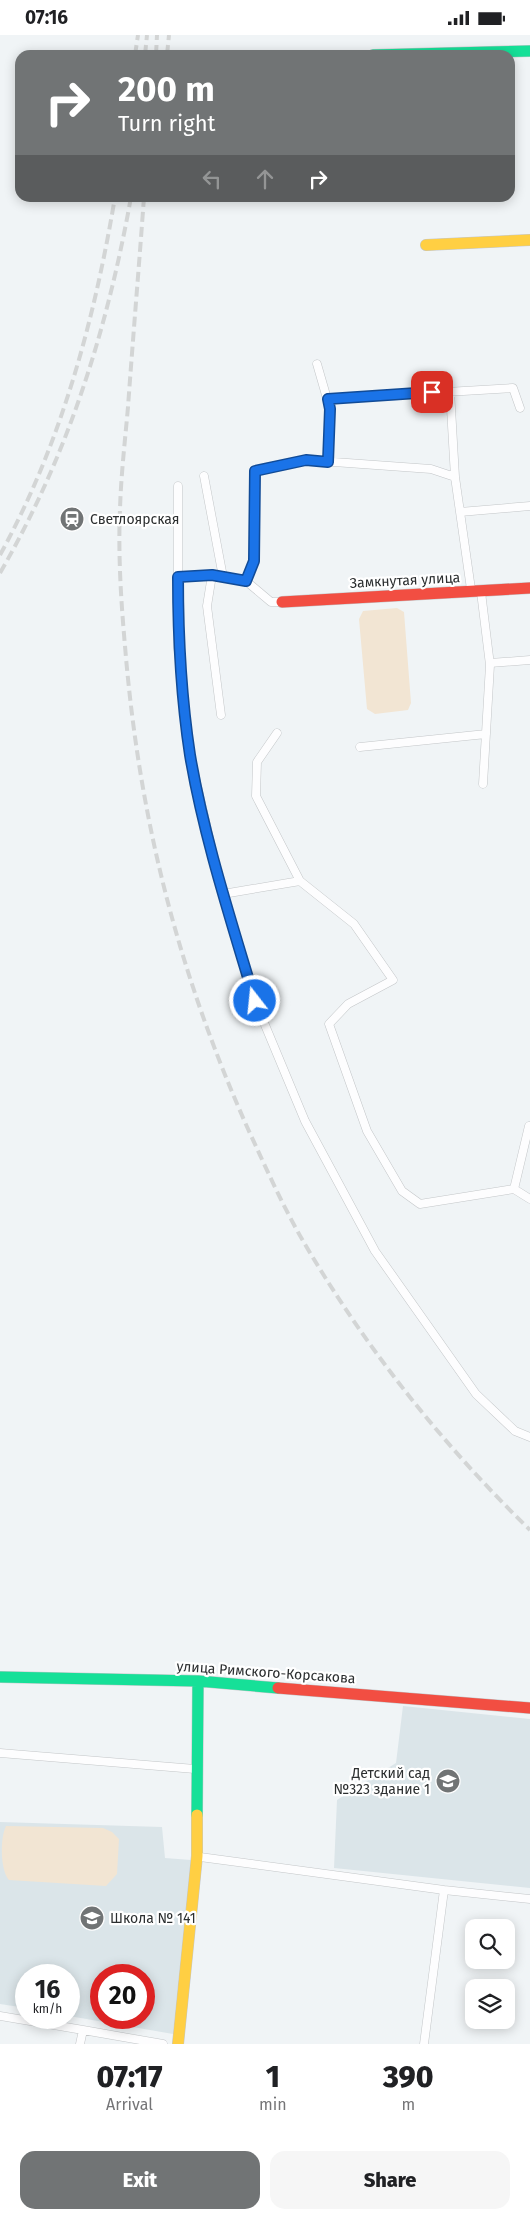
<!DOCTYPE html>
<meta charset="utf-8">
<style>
:root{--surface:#fff;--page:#f6f6f6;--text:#202124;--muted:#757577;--accent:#717475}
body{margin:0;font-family:"Fira Sans",sans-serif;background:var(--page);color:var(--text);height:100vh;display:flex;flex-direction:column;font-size:19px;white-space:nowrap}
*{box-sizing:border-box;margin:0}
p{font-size:16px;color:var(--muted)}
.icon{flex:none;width:28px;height:28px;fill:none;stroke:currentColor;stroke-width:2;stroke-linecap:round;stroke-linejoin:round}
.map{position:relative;height:2009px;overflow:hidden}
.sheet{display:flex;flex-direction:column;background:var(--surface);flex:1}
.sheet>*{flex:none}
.banner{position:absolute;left:15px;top:15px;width:500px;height:152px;border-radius:15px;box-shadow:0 2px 12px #0003;background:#717475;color:#fff;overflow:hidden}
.buttons{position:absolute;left:465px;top:1884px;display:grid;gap:10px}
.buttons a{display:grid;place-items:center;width:50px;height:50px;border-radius:10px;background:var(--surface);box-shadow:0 2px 12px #0003;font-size:25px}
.speed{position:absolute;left:15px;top:1929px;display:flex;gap:10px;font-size:25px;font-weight:700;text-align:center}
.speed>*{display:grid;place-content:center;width:65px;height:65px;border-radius:50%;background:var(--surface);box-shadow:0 2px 12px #0003;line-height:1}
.speed small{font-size:12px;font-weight:400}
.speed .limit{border:8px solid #d22;background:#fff;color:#111}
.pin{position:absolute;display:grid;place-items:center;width:42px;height:42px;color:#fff;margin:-21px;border-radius:10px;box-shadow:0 2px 8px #0006}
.me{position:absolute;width:55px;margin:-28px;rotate:344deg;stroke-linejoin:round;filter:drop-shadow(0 0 4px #0008)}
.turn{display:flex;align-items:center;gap:18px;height:105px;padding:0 20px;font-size:22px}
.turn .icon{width:65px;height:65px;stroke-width:2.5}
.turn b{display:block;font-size:35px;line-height:42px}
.lanes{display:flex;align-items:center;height:48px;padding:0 20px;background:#0003;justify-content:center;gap:25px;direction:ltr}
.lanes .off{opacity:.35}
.eta{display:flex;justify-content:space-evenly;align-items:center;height:85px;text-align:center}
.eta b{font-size:30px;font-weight:800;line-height:35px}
.button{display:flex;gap:10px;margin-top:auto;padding:10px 20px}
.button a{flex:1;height:58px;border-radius:15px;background:var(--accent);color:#fff;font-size:20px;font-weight:800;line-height:58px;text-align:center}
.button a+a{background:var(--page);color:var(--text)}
.status{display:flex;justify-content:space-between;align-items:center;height:35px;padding:0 25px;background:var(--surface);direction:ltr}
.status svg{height:14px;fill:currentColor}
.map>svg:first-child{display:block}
</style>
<div class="status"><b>07:16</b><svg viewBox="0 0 49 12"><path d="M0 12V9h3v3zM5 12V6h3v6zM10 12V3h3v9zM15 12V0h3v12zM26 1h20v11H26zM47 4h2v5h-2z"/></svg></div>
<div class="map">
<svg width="530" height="2009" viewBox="0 0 530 2009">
<rect width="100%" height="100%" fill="#f0f4f6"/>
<path fill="#dbe5e9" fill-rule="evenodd" d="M 403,1671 L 530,1684 L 530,1853 L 334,1833 L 337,1765 L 396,1728 Z
M 0,1787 L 162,1792 L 165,1823 L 191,1825 L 173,1999 L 69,1981 L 69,1940 L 26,1940 L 26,1973 L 0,1969 ZM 101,1940 L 144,1940 L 144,1982 L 101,1982 Z"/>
<path fill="#f2e5d3" d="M 397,573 L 404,577 L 411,668 L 408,675 L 375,679 L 367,674 L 359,584 L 363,576 Z
M 6,1791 L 103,1793 L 112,1797 L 119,1804 L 117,1839 L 106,1851 L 9,1845 C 0,1835 0,1803 6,1791 Z"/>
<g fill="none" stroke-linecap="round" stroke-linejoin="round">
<defs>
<path id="lane" d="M 317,329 L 330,374 L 328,427
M 450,356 L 455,442 L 471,554
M 328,364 L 513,353 L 520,373
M 204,441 L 223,542
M 460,477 L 530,471
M 212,540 L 207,571 L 221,680
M 178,542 L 178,451
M 246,546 L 254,526 L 255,436 L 306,425 L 431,434 L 455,442
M 481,557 L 490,630 L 483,749
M 279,567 L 271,567 L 246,546 L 212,540 L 178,542 L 178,612 L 190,720 L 218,841 L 255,966 L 305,1086 L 375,1216 L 476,1359 L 515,1396 L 530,1402
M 490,628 L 530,625
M 277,698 L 257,727 L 256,761 L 300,846
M 360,712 L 486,699
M 223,859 L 300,846 L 354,889 L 393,945 L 348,969 L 329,989 L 367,1096 L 402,1156 L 420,1169 L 514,1154 L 529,1091
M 514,1154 L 530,1164
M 0,1718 L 195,1734
M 200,1822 L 444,1855 L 530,1864
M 0,1981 L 83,1995
M 80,2009 L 83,1995 L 163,2009
M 424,2009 L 444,1855"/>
<path id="fast" d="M 373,20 L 530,16
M 0,1642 L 198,1646 L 278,1653
M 197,1780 L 198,1646"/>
<path id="slow" d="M 426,210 L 530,205
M 178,2009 L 197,1821 L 197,1780"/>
<path id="jam" d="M 282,567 L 530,553
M 278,1653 L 530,1673"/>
</defs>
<use href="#lane" stroke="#c3c6c8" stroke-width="9"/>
<use href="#fast" stroke="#c3c6c8" stroke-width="12"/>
<use href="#slow" stroke="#c3c6c8" stroke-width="12"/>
<use href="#jam" stroke="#c3c6c8" stroke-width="12"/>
<use href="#lane" stroke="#fdfdfe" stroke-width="8"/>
<use href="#fast" stroke="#16e098" stroke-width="11"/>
<use href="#slow" stroke="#ffcf43" stroke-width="11"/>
<use href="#jam" stroke="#f24e42" stroke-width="11"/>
<path stroke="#d3d5d5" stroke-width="4" stroke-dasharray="10 5" stroke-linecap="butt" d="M 135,20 L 138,0
M 145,20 L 147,0
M 156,20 L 157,0
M 167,20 L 169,0
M 144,162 C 139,232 133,302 128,372 C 125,406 121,440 120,474 C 118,519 121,566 125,611 C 139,783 178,937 248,1094 C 266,1133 284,1174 306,1211 C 368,1316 443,1410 530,1495
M 0,520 C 61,409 94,287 115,162
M 0,538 C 68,420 107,296 131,162"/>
</g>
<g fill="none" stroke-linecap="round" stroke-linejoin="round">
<defs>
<path id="route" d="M 255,966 C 231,885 204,803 190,720 C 181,661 178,602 178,542 L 212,540 L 246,546 L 254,526 L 255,436 L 306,425 L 328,427 L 330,374 L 328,364 L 432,357"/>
</defs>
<use href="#route" stroke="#114b97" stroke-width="12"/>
<use href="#route" stroke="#1a73e8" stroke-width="9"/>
</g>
<defs>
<symbol id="station-disc" viewBox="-11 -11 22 22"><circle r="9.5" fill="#717475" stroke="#fff"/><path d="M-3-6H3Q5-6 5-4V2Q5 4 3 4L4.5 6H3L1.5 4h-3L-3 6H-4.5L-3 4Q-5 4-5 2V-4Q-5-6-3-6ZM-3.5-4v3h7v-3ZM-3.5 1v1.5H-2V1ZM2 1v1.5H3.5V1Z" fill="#fff"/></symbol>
<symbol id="school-disc" viewBox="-11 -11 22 22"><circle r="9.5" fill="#717475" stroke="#fff"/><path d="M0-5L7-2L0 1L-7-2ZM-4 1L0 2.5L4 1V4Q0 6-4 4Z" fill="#fff"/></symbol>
</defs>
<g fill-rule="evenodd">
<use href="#station-disc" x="58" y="470" width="28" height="28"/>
<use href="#school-disc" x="434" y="1732" width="28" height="28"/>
<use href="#school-disc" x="78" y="1869" width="28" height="28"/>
</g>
<g text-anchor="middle" stroke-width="4.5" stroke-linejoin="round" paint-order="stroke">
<g font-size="14" fill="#2c2f30" stroke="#fff" text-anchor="start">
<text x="90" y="489">Светлоярская</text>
<text x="430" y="1743" text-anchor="end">Детский сад<tspan x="430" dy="16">№323 здание 1</tspan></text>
<text x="110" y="1888">Школа № 141</text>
</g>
<g font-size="14" fill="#2c2f30" stroke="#fff">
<text transform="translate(405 545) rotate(-3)" y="5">Замкнутая улица</text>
<text transform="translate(266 1637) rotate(4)" y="5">улица Римского-Корсакова</text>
</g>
</g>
</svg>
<div class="buttons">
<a><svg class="icon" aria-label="search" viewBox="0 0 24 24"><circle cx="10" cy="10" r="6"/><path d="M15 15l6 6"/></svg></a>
<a><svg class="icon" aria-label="layers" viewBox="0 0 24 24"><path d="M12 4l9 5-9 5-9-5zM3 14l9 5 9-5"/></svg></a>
</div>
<div class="speed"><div>16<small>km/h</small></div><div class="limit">20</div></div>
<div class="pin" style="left:432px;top:357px;background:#d93025"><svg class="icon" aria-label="arrive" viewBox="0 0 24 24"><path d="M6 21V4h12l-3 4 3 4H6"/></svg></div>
<svg class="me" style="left:255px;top:966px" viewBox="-20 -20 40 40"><circle r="17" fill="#1a73e8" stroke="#fff" stroke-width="3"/><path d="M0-11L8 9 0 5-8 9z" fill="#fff"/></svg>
<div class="banner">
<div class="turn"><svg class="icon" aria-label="right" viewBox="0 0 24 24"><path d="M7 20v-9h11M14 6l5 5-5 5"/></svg><div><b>200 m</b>Turn right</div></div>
<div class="lanes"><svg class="icon off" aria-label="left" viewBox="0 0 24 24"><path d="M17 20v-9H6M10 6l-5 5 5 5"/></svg><svg class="icon off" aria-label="ahead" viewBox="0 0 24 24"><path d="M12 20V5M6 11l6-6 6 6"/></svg><svg class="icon" aria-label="right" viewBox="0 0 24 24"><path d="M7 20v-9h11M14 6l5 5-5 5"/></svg></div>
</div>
</div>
<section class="sheet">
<div class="eta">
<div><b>07:17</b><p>Arrival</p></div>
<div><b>1</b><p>min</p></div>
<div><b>390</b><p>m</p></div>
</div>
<div class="button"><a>Exit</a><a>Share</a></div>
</section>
